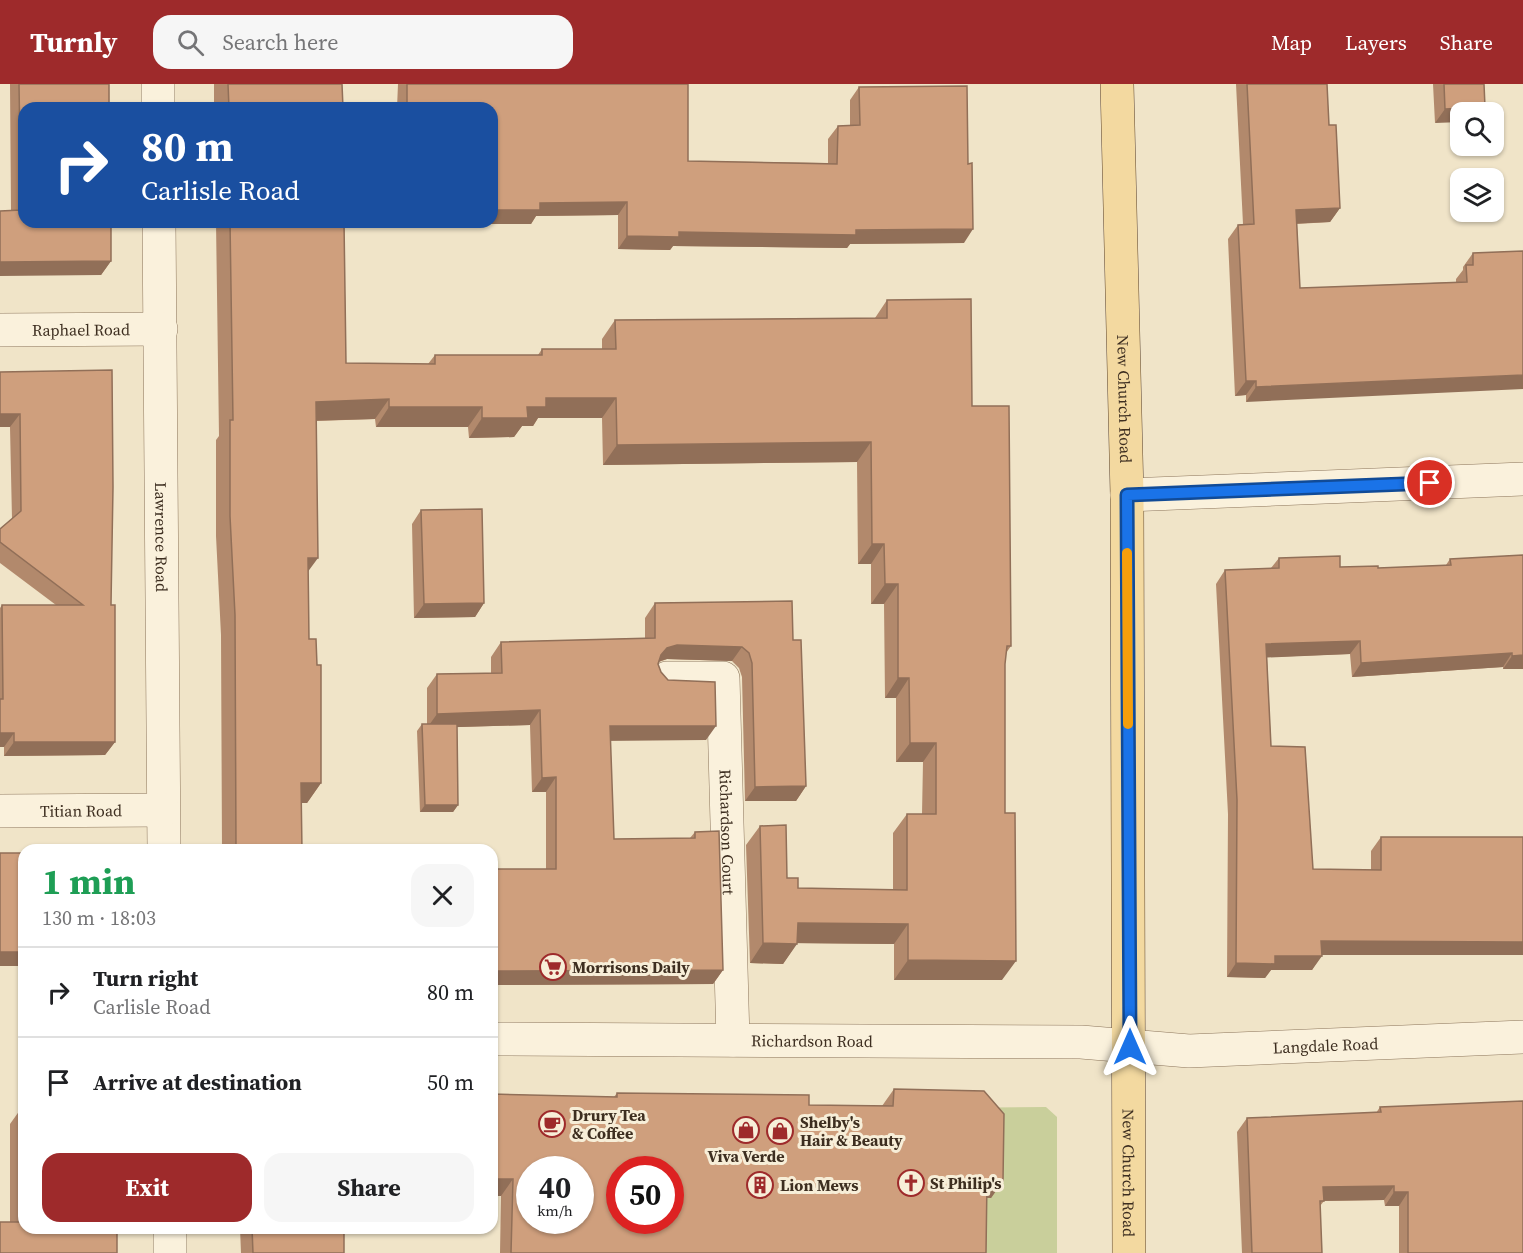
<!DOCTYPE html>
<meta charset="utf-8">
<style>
:root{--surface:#fff;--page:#f6f6f6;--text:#202124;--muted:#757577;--line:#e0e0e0;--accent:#9e2a2b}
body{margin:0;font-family:"Source Serif 4",serif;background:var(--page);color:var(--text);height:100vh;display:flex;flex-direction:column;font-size:22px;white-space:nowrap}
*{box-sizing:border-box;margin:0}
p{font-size:20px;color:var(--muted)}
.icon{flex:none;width:33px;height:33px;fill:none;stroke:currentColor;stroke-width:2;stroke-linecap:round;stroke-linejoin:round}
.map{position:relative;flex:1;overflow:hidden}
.side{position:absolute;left:18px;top:760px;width:480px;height:390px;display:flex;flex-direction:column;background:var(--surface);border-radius:18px;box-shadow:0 2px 4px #0004}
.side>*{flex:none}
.banner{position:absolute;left:18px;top:18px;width:480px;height:126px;border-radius:18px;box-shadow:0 2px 4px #0004;background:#1a4fa0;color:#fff;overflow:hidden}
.fabs{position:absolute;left:1450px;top:18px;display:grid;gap:12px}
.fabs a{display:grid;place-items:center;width:54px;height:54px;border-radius:12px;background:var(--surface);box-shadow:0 2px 4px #0004;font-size:30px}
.speed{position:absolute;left:516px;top:1072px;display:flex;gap:12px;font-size:30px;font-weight:700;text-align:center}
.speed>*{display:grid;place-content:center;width:78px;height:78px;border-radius:50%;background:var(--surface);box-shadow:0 2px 4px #0004;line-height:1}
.speed small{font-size:15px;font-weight:400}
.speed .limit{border:9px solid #d22;background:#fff;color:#111}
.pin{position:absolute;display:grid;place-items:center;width:51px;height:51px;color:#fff;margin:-26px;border:3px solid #fff;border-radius:50%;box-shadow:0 2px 6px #0007}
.me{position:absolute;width:66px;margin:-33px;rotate:0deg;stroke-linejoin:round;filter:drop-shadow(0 0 4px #0008)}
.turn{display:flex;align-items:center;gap:21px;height:126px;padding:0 24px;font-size:27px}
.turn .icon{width:78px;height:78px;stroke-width:2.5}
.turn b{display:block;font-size:42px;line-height:51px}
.round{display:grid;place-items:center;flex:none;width:63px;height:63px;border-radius:18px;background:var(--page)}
.head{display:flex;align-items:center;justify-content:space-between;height:102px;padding:0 24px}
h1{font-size:36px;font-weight:700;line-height:45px;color:#1e9e55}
.button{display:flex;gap:12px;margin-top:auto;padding:12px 24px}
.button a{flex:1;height:69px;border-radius:18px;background:var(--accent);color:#fff;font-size:24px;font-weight:700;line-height:69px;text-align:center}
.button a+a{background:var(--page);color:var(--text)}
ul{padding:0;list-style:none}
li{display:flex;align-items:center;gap:18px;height:90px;padding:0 24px;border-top:2px solid var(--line)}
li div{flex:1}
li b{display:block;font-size:22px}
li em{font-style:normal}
header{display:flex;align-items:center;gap:36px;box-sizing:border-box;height:84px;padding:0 30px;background:var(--accent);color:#fff}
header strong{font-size:28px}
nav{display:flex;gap:33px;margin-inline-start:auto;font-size:21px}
.search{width:420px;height:54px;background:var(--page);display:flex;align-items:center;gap:15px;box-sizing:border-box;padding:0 21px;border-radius:18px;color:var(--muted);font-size:22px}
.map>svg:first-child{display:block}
</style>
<header>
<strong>Turnly</strong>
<div class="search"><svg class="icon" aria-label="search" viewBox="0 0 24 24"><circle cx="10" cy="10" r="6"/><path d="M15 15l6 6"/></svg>Search here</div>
<nav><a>Map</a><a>Layers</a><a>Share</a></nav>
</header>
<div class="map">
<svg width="1523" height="1169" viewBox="0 0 1523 1169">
<rect width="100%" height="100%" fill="#f0e4c8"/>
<path fill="#c9cf9b" d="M 1046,1023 L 1057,1033 L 1057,1169 L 836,1169 L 839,1025 Z"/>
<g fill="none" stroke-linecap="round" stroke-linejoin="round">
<defs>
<g id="minor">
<path d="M 158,0 L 158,24"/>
<path id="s1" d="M 159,138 L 164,766"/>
<path id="s2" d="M 0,246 L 161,245"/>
<path d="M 1127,411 L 1523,395"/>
<path id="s3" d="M 667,594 L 723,594 L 733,956"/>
<path id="s4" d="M 0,727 L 163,726"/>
<path id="s5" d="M 492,955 L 1081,958 L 1189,967 L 1523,953"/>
<path d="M 170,1144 L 170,1169"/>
</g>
<g id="major">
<path id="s6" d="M 1117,0 L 1127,411 L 1129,1169"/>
</g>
</defs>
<use href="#minor" stroke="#8d765c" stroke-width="34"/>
<use href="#major" stroke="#5b4430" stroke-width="34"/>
<use href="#minor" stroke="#faf1dc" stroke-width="33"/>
<use href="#major" stroke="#f3d9a0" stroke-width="33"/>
</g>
<path fill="#b2896c" d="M 10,0 L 109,0 L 111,177 L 101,191 L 11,126 Z
M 214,0 L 342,0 L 343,24 L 214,24 Z
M 398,0 L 688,0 L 688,77 L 828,79 L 828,55 L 838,42 L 850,41 L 850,16 L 859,3 L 964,159 L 850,160 L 847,164 L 673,162 L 670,166 L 618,165 L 618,131 L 536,132 L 531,140 L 418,140 L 418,138 L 492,138 L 492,24 L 397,24 Z
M 1236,0 L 1327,0 L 1329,41 L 1340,124 L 1330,138 L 1297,140 L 1300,204 L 1456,198 L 1456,195 L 1463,186 L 1463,183 L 1473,169 L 1523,167 L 1246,318 L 1246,311 L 1235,312 L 1228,155 L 1238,141 L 1243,140 Z
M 1433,0 L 1484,0 L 1435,39 Z
M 216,138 L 344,138 L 346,279 L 428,280 L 435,271 L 538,271 L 542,265 L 602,265 L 602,255 L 615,236 L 875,234 L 887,216 L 972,322 L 1011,562 L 1006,569 L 1005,580 L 1002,896 L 894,896 L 894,860 L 797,859 L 783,880 L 750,879 L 746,761 L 760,742 L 787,794 L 798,804 L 893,806 L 893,749 L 907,730 L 922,730 L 923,678 L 896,678 L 896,614 L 885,614 L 884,520 L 871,520 L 871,480 L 858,480 L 857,378 L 603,381 L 602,334 L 538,334 L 533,342 L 522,342 L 514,353 L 469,354 L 468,343 L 376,343 L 375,335 L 316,337 L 308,488 L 309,555 L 321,699 L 307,719 L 301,719 L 302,766 L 222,766 L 221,551 L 216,452 L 216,356 L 219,352 Z
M 0,288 L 111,521 L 115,658 L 105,671 L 4,672 L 4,663 L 0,663 L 0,524 L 2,521 L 56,521 L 0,479 L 0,445 L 12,435 L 10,343 L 0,343 Z
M 421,426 L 484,519 L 475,533 L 414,534 L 412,440 Z
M 1523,471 L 1523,585 L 1503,585 L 1503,583 L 1352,593 L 1350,570 L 1267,573 L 1271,662 L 1313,785 L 1371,786 L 1371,767 L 1381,753 L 1510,871 L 1321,871 L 1312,886 L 1271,886 L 1265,894 L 1227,893 L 1228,730 L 1216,500 L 1225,486 L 1271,484 L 1279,474 L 1340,483 L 1378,484 L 1446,481 L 1450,475 Z
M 655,519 L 793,556 L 806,702 L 796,717 L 745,717 L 742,593 L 739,584 L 732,577 L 667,575 L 659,578 L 658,580 L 661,588 L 706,656 L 610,656 L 614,755 L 690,754 L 695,748 L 723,886 L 713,900 L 492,901 L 492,785 L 546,785 L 546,708 L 532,708 L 530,641 L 457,643 L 458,721 L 453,728 L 420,728 L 417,647 L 422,640 L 427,640 L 427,604 L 437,590 L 491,589 L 491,573 L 501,558 L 645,554 L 645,534 Z
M 24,954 L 24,1144 L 10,1138 L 10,1040 L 20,1026 L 19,961 Z
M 894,1005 L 1003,1097 L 991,1114 L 987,1114 L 986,1169 L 500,1169 L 501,1112 L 492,1112 L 492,1010 L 614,1013 L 617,1009 L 809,1021 L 882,1022 Z
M 1380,1023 L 1523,1169 L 1399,1169 L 1399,1122 L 1385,1122 L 1384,1116 L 1324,1117 L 1320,1122 L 1322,1169 L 1242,1169 L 1237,1048 L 1247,1034 L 1376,1029 Z
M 240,1144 L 344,1144 L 344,1169 L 241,1169 Z"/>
<path fill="#916f58" d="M 1485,23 L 1482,28 L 1461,28 L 1461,38 L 1435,39 L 1445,25 Z
M 627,118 L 618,131 L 536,132 L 531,140 L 418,140 L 419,138 L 492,138 L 492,126 L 540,119 Z
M 1340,124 L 1330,138 L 1286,140 L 1296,126 Z
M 973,145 L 964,159 L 850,160 L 847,164 L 673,162 L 670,166 L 618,165 L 627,152 L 679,148 Z
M 111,177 L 101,191 L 0,192 L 0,178 Z
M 1523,291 L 1523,305 L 1246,318 L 1256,303 Z
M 1246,297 L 1256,297 L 1246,311 L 1235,312 Z
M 546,314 L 616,314 L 602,334 L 538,334 L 533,342 L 522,342 L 514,353 L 469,354 L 482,334 Z
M 389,315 L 375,335 L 302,337 L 316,318 Z
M 389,323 L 482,323 L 468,343 L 376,343 Z
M 0,330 L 20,330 L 10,343 L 0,343 Z
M 871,358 L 857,378 L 603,381 L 617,361 Z
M 872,460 L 884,460 L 871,480 L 858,480 Z
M 308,474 L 318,474 L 304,493 Z
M 885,500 L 898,500 L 884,520 L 871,520 Z
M 484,519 L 475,533 L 414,534 L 424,520 Z
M 1360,557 L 1350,570 L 1257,574 L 1266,560 Z
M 677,561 L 742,563 L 732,577 L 667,575 L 657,578 L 661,571 L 667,564 Z
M 1512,569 L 1503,583 L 1352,593 L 1361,579 Z
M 1523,571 L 1523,585 L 1503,585 L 1512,572 Z
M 898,594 L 909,594 L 896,614 L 885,614 Z
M 540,626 L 530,641 L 427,644 L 437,630 Z
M 610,642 L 716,642 L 706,656 L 600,657 Z
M 0,649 L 14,649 L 4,663 L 0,663 Z
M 14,658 L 115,658 L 105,671 L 4,672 Z
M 910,659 L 936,659 L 923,678 L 896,678 Z
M 556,693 L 546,708 L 532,708 L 542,694 Z
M 301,699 L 321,699 L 307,719 L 287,719 Z
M 806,702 L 796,717 L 745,717 L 755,703 Z
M 425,721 L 458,721 L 453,728 L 420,728 Z
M 798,839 L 908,840 L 894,860 L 784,859 Z
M 1321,857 L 1523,858 L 1523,871 L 1311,871 Z
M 763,859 L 797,860 L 783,880 L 750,879 Z
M 0,868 L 24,868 L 24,882 L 0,882 Z
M 1275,872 L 1322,872 L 1312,886 L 1271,886 L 1265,894 L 1227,893 L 1236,879 Z
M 908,876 L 1016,877 L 1002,896 L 894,896 Z
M 723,886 L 713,900 L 492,901 L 492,887 Z
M 492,1095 L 513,1095 L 501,1112 L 492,1112 Z
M 987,1096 L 1003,1097 L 991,1114 L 975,1113 Z
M 1394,1102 L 1384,1116 L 1313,1117 L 1323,1103 Z
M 1394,1108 L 1408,1108 L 1399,1122 L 1385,1122 Z"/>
<path fill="#cf9f7d" stroke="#916f58" stroke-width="1.5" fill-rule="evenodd" d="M 19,0 L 109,0 L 109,24 L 24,24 L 24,138 L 111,138 L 111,177 L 0,178 L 0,127 L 21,126 Z
M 228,0 L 342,0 L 343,24 L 229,24 Z
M 407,0 L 688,0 L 688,77 L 837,80 L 838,42 L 860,41 L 859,3 L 967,2 L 968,80 L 972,79 L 973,145 L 856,146 L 856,151 L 679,148 L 679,153 L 627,152 L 627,118 L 540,119 L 540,126 L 492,126 L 492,24 L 407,24 Z
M 1247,0 L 1327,0 L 1329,41 L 1336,41 L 1340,124 L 1296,126 L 1300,204 L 1467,198 L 1466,181 L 1473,181 L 1473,169 L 1523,167 L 1523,291 L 1256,303 L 1256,297 L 1246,297 L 1238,141 L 1254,140 Z
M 1444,0 L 1484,0 L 1485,23 L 1445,25 Z
M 230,138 L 344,138 L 346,279 L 435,280 L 435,271 L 542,271 L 542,265 L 616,265 L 615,236 L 887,234 L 887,216 L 971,215 L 972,322 L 1009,322 L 1011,562 L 1007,562 L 1005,580 L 1005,729 L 1015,729 L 1016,877 L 908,876 L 908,840 L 798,839 L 797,860 L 763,859 L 760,742 L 786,741 L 787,794 L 798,794 L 798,804 L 907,806 L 907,730 L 936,730 L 936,659 L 910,659 L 909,594 L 898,594 L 898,500 L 885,500 L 884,460 L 872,460 L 871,358 L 617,361 L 616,314 L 546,314 L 546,323 L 527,323 L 528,334 L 482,334 L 482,323 L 389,323 L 389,315 L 316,318 L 318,474 L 308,474 L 309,555 L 316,555 L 317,581 L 321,581 L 321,699 L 301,699 L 302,766 L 236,766 L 235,531 L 230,432 L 230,336 L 233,336 Z
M 112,286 L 113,403 L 111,521 L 115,521 L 115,658 L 14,658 L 14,649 L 0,649 L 0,615 L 3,615 L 2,521 L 83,521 L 0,458 L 0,445 L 21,427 L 20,330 L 0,330 L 0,288 Z
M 482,425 L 484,519 L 424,520 L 421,426 Z
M 1523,471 L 1523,571 L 1512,572 L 1512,569 L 1361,579 L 1360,557 L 1266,560 L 1271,662 L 1305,663 L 1313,785 L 1381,786 L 1381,753 L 1523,753 L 1523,858 L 1321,857 L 1322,872 L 1275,872 L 1275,880 L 1236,879 L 1237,716 L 1225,486 L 1279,484 L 1279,474 L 1340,472 L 1340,483 L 1378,482 L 1378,484 L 1451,481 L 1450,475 Z
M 792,517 L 793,556 L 801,556 L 806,702 L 755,703 L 752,579 L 749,569 L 742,563 L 677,561 L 667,564 L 661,571 L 658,580 L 661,588 L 668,596 L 715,598 L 716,642 L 610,642 L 614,755 L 695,754 L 695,748 L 719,747 L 723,886 L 492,887 L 492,785 L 556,785 L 556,693 L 542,694 L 540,626 L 437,630 L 437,590 L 502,589 L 501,558 L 655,554 L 655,519 Z
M 422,640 L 457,640 L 458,721 L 425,721 Z
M 0,769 L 24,769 L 24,868 L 0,868 Z
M 894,1005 L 984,1007 L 1004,1030 L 1003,1097 L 987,1096 L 986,1169 L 511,1169 L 513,1095 L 492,1095 L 492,1010 L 617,1013 L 617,1009 L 809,1011 L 809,1021 L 893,1022 ZM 530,1086 L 580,1086 L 580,1137 L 530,1137 ZM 620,1086 L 670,1086 L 670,1137 L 620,1137 Z
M 1523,1017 L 1523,1169 L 1408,1169 L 1408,1108 L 1394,1108 L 1394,1102 L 1323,1103 L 1324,1117 L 1320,1117 L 1322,1169 L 1252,1169 L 1247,1034 L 1381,1028 L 1380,1023 Z
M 20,1026 L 24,1026 L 24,1144 L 117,1144 L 117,1169 L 0,1169 L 0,1138 L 20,1138 Z
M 252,1144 L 344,1144 L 344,1169 L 253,1169 Z"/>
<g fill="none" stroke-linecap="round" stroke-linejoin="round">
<defs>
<path id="route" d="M 1130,963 L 1127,411 L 1430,399"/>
</defs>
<use href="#route" stroke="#114b97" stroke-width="15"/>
<use href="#route" stroke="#1a73e8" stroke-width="10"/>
<path stroke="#f59e0b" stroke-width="10" d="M 1127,469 L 1128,640"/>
</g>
<defs>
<symbol id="supermarket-ring" viewBox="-11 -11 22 22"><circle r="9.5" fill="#f7eed8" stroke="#9e2a2b" stroke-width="1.5"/><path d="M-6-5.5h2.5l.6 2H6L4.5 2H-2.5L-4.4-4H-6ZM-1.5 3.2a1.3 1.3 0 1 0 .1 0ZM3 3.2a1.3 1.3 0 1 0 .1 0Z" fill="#9e2a2b"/></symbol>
<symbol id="cafe-ring" viewBox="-11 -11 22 22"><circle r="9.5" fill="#f7eed8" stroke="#9e2a2b" stroke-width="1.5"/><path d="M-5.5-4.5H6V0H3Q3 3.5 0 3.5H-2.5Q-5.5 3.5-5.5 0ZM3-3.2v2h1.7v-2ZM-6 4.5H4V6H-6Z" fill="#9e2a2b"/></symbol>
<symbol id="shop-ring" viewBox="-11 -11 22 22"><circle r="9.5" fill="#f7eed8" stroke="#9e2a2b" stroke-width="1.5"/><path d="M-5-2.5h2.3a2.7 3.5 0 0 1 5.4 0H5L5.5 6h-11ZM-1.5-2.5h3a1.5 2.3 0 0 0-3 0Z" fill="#9e2a2b"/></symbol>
<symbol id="church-ring" viewBox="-11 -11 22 22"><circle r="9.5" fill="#f7eed8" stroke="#9e2a2b" stroke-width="1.5"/><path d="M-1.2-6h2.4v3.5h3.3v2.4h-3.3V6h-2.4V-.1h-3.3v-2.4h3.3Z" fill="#9e2a2b"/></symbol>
<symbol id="building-ring" viewBox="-11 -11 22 22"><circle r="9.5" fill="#f7eed8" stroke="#9e2a2b" stroke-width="1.5"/><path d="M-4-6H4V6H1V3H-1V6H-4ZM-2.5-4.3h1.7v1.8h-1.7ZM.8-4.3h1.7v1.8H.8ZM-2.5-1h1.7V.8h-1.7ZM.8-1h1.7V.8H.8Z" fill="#9e2a2b"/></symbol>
</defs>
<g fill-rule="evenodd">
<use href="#supermarket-ring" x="538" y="868" width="30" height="30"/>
<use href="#cafe-ring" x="537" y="1025" width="30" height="30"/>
<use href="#shop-ring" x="731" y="1031" width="30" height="30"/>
<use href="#shop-ring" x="765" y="1032" width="30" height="30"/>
<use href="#church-ring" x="896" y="1084" width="30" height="30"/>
<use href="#building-ring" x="745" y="1086" width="30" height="30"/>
</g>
<g text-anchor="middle" stroke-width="6" stroke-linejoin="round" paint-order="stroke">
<g font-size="16" fill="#3d2e20" stroke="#f7eed8">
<text dy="6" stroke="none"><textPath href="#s2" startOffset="81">Raphael Road</textPath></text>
<text dy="6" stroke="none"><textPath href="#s6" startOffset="315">New Church Road</textPath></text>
<text dy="6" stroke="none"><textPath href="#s1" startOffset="315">Lawrence Road</textPath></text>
<text dy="6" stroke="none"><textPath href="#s4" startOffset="81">Titian Road</textPath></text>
<text dy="6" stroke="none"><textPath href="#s3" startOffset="210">Richardson Court</textPath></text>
<text dy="6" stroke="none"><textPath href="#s5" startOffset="320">Richardson Road</textPath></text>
<text dy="6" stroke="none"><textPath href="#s5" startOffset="834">Langdale Road</textPath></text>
<text dy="6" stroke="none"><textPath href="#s6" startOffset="1089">New Church Road</textPath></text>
</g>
<g font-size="16" font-weight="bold" fill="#3d2e20" stroke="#f7eed8" text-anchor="start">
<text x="572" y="889">Morrisons Daily</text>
<text x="572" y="1037">Drury Tea<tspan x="572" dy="18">&amp; Coffee</tspan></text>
<text x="800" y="1044">Shelby's<tspan x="800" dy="18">Hair &amp; Beauty</tspan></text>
<text x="746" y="1078" text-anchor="middle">Viva Verde</text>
<text x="930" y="1105">St Philip's</text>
<text x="780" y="1107">Lion Mews</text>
</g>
</g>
</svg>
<div class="fabs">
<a><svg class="icon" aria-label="search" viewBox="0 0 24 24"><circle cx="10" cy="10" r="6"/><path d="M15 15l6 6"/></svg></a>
<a><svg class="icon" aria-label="layers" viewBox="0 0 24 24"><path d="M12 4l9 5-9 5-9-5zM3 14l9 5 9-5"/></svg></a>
</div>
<div class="speed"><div>40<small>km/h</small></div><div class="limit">50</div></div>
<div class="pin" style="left:1430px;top:399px;background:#d93025"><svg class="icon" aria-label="arrive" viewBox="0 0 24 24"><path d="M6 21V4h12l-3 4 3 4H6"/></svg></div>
<svg class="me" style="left:1130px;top:963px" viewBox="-20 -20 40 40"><path d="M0-17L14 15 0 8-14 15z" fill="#1a73e8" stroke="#fff" stroke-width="4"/></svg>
<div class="banner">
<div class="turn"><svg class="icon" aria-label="right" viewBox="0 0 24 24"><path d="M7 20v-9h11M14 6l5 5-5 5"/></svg><div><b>80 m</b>Carlisle Road</div></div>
</div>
<section class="side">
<div class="head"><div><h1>1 min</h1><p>130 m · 18:03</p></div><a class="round"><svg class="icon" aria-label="close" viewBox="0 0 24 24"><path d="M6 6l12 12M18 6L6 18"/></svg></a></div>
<ul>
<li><svg class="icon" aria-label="right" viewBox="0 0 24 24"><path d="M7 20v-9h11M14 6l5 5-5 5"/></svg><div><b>Turn right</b><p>Carlisle Road</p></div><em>80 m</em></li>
<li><svg class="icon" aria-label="arrive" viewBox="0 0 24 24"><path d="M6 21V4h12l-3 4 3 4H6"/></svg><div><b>Arrive at destination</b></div><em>50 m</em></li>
</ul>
<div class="button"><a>Exit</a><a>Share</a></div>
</section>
</div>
